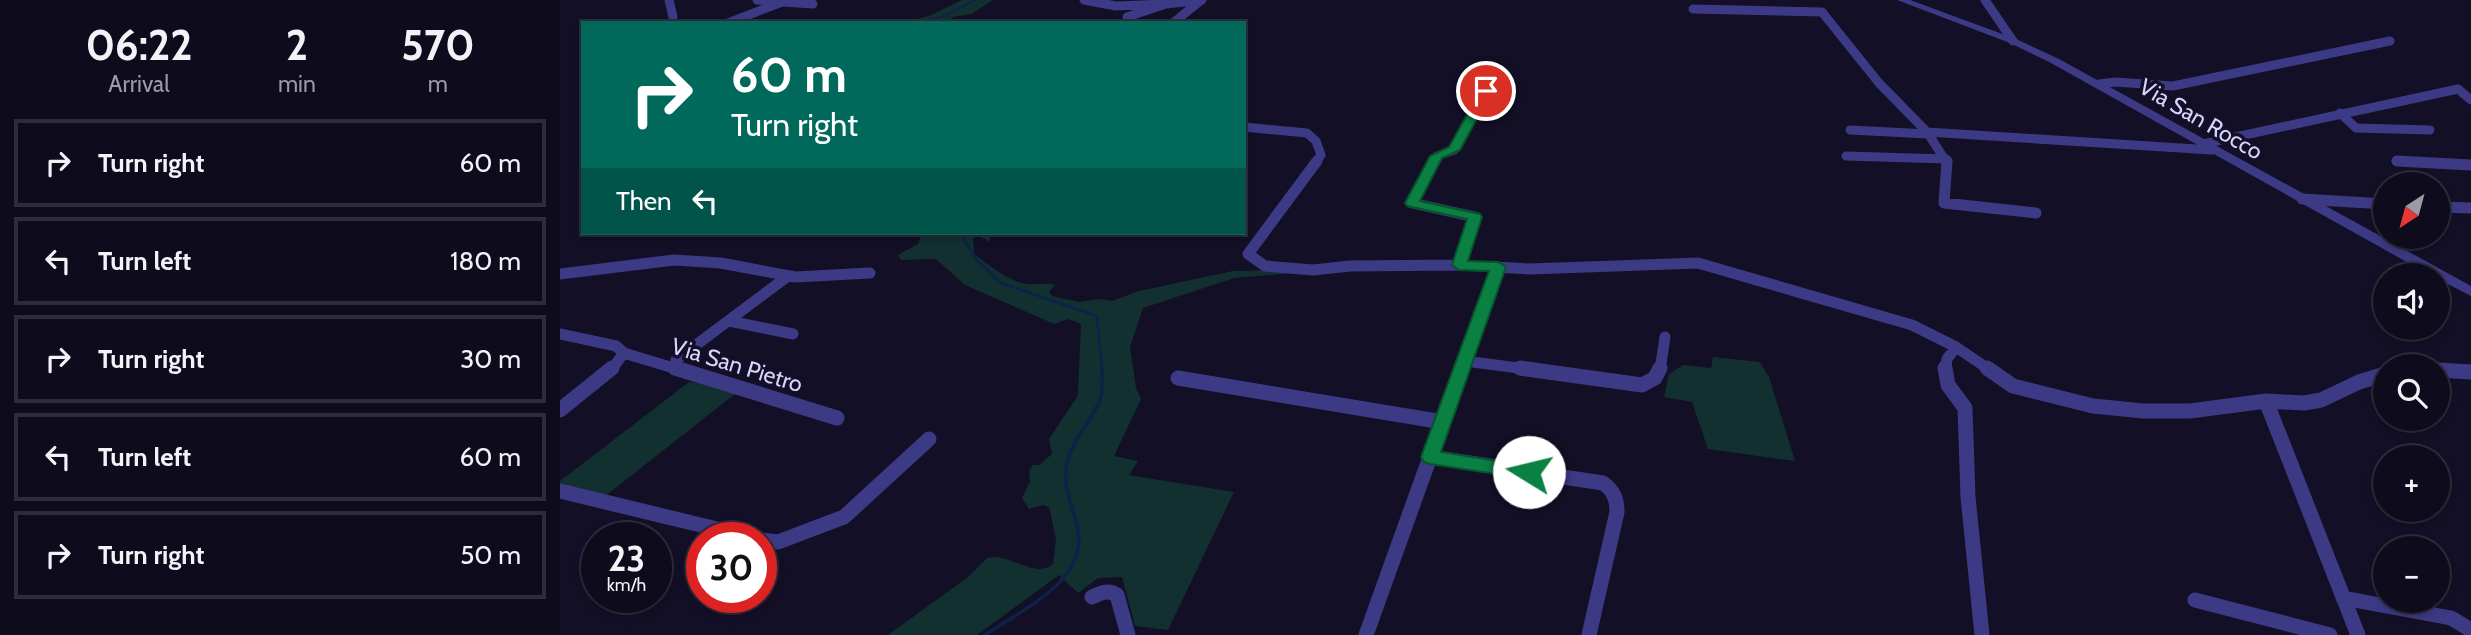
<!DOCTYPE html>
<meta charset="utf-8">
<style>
:root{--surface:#0e0b1c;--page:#171425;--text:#f1f3f6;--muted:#9b9ba3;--line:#2e2b3b}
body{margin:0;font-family:Cabin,sans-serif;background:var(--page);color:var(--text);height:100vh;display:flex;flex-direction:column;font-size:26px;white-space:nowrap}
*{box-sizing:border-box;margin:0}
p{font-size:23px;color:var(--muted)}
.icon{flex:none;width:38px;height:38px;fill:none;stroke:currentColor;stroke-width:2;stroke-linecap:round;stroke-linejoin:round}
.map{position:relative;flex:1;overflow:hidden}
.panel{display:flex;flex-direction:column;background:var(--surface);width:560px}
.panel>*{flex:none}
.hud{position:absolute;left:21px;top:21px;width:665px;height:214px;border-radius:0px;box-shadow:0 4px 10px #0003,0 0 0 2px var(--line);background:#00695c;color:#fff;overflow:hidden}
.needle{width:46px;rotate:216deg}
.buttons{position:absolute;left:1813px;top:172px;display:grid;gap:14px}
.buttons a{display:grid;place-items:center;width:77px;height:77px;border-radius:50%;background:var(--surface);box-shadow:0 4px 10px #0003,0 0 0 2px var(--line);font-size:35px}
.speed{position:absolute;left:21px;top:522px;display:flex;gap:14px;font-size:35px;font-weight:700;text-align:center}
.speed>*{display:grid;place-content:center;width:91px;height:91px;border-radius:50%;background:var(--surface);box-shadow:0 4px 10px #0003,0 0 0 2px var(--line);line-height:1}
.speed small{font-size:18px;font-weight:400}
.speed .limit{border:10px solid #d22;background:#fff;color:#111}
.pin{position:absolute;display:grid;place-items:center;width:60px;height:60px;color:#fff;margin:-30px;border:4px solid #fff;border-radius:50%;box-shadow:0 2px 7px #0007}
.me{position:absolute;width:77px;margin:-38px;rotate:279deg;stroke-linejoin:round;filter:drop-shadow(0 0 5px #0008)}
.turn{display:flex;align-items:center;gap:24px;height:147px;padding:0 35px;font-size:32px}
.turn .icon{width:91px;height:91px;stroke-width:2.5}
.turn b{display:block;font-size:49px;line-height:60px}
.then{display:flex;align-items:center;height:66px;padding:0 35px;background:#0003;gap:14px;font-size:26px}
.eta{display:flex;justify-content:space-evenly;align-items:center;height:119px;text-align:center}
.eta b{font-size:42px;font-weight:700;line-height:49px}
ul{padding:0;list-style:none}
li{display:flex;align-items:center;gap:21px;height:88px;margin:0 14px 10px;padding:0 21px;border:4px solid var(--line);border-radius:0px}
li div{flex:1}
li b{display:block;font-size:26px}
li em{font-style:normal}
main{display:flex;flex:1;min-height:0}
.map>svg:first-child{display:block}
</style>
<main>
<section class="panel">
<div class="eta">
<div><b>06:22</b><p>Arrival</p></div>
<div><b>2</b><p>min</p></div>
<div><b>570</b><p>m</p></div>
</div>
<ul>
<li><svg class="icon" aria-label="right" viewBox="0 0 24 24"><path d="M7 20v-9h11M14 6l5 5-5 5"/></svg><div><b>Turn right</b></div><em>60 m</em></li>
<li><svg class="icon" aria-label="left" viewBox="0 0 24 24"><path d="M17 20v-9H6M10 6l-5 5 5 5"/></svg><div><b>Turn left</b></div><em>180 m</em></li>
<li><svg class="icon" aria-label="right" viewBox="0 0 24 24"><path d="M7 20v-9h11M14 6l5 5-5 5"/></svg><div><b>Turn right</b></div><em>30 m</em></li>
<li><svg class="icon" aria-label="left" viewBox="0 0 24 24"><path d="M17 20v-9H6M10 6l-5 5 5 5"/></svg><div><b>Turn left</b></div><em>60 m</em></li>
<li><svg class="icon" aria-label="right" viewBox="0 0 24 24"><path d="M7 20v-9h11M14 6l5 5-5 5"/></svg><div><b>Turn right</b></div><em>50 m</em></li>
</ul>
</section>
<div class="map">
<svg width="1911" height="635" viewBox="0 0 1911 635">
<rect width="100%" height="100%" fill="#130f26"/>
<path fill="#12302f" d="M 402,0 L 433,0 L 411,14 L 393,17 L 387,23 L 381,20 L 343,23 L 371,15 Z
M 358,233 L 430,233 L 430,242 L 417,235 L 413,239 L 414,254 C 429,265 444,278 462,283 C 472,286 484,282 495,285 L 489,292 L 492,296 L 519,302 L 540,299 L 552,301 L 579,291 L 673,271 L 728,270 L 734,273 L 674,278 L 583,308 L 570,347 L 576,388 L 581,399 L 554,456 L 578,461 L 569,475 L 674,492 L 608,630 L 575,626 L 562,577 L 538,578 L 518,593 L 499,575 L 417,635 L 328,635 L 408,577 L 427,558 C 447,551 475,580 493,564 L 496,539 L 489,507 L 483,505 L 469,509 L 462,498 L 470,481 L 469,471 L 473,465 L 479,465 L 492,454 L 489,439 L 517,397 L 518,392 L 521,324 L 508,319 L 494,324 L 405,285 L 376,259 L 341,260 L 338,255 L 358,244 L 361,236 Z
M 1153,357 L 1200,362 L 1209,377 L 1235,461 L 1148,449 L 1132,402 L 1104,397 L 1109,374 L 1123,365 L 1151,368 Z
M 129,382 L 142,383 L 175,394 L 44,497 L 0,487 L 0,481 Z"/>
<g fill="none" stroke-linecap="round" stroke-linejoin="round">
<path stroke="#0c2248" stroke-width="2" d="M 361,23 L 384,16 L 415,0"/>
<path stroke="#0c2248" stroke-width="2.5" d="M 400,233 L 416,259 L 441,283 L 537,316 L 542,370"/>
<path stroke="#0c2248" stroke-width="3.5" d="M 425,635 C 463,609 531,580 517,525 C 511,503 502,484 507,462 C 513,438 531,422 540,400 C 544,391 542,379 542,368"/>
<path stroke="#3d3a85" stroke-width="9" d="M 109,0 L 113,17
M 524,0 L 556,6 L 606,4
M 1425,0 L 1453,41
M 222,2 L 253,4
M 1133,9 L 1262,12 L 1319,83 L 1367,132 L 1387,163
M 567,17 L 606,4 L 642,0
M 168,23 L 222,2 L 197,0
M 613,23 L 639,2
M 1539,84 L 1555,82 L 1613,86 L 1830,41
M 1780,113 L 1796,128 L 1870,130
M 684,127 L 747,133 L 756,141 L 761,155 L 755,163
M 1290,130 L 1368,134
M 1367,132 L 1652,150
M 1643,144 L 1898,89 L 1911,100
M 1286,156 L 1386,159
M 1836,161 L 1870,163
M 873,163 L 877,156 L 894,150 L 937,71"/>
<path stroke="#3d3a85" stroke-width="11" d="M 757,161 L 688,254 L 705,266 L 753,270 L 790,266 L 899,265 L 970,269 L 1138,263 L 1352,325 L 1396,347 L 1430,370
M 874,161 L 852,203 L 915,217 L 899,265
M 1387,161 L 1384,203 L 1476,213
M 1837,161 L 1911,165
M 1742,199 L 1825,204
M 1878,207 L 1911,208
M 0,274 L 114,260 L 161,263 L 235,277 L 310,273
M 169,321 L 233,334
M 0,334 L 56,346 L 64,353 L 51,370
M 64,353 L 120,370
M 116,360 L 228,276
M 905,361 L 973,370
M 901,370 L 938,267
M 1100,370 L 1105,337
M 1385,370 L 1387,359 L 1396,347
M 1878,370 L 1882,370"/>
<path stroke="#3d3a85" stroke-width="15" d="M 115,368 L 277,418
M 960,368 L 1082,385 L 1095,378 L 1100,368
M 1385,368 L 1388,385 L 1405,408 L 1408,497 L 1422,635
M 1427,368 L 1453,386 L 1533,406 L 1583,411 L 1630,411 L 1706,401 L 1744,403 L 1761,400 L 1799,382 L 1825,374
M 1878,370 L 1911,372
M 618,378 L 883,422
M 1706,401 L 1798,635
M 0,410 L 52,368
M 870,457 L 1043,483 C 1054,491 1057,499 1057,512 L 1029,635
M 0,491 L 190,537
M 201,540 L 218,542 L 284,517 L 369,439
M 532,597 C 541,593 548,589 557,595 L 568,635
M 1783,598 L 1891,618 L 1911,630
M 1635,600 L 1770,635
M 806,635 L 902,368"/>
<path fill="#3d3a85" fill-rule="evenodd" d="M 1337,0 L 1350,0 L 1456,39 L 1499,59 L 1911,286 L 1911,296 L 1878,279 L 1878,275 L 1870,275 L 1491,63 L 1450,43 Z"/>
</g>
<path fill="#0b8043" stroke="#07532c" stroke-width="2" d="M 922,88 L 932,91 L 900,150 L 882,158 L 860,201 L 920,214 L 922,217 L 908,261 L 938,262 L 946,267 L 881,452 L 976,467 L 978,472 L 976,477 L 969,479 L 870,464 L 864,462 L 861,457 L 929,271 L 899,270 L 892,265 L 907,219 L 847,206 L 845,203 L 870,156 L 889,147 Z"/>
<g text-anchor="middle" stroke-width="7" stroke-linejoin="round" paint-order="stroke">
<g font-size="23" fill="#d9d4ff" stroke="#130f26">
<text transform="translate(1641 119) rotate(30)" y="8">Via San Rocco</text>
<text transform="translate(177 365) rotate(17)" y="8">Via San Pietro</text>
</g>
</g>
</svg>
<div class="buttons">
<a><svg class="needle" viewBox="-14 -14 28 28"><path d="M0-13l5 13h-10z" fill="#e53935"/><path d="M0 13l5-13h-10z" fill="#9b9ba3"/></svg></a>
<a><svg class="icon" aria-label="sound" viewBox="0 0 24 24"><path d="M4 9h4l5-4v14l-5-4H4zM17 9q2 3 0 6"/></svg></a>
<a><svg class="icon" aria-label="search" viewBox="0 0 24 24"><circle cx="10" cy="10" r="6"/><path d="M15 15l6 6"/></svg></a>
<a>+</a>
<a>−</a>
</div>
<div class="speed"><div>23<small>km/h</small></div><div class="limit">30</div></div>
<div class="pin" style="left:926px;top:91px;background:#d93025"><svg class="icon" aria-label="arrive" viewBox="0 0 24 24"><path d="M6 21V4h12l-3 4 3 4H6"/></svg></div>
<svg class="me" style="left:969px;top:472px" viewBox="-20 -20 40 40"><circle r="19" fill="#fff"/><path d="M0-13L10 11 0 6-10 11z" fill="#0b8043"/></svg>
<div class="hud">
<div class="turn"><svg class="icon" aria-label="right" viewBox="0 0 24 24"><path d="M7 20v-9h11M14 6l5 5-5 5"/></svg><div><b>60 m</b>Turn right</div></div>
<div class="then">Then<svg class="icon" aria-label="left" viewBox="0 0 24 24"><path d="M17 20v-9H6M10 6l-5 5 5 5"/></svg></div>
</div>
</div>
</main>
